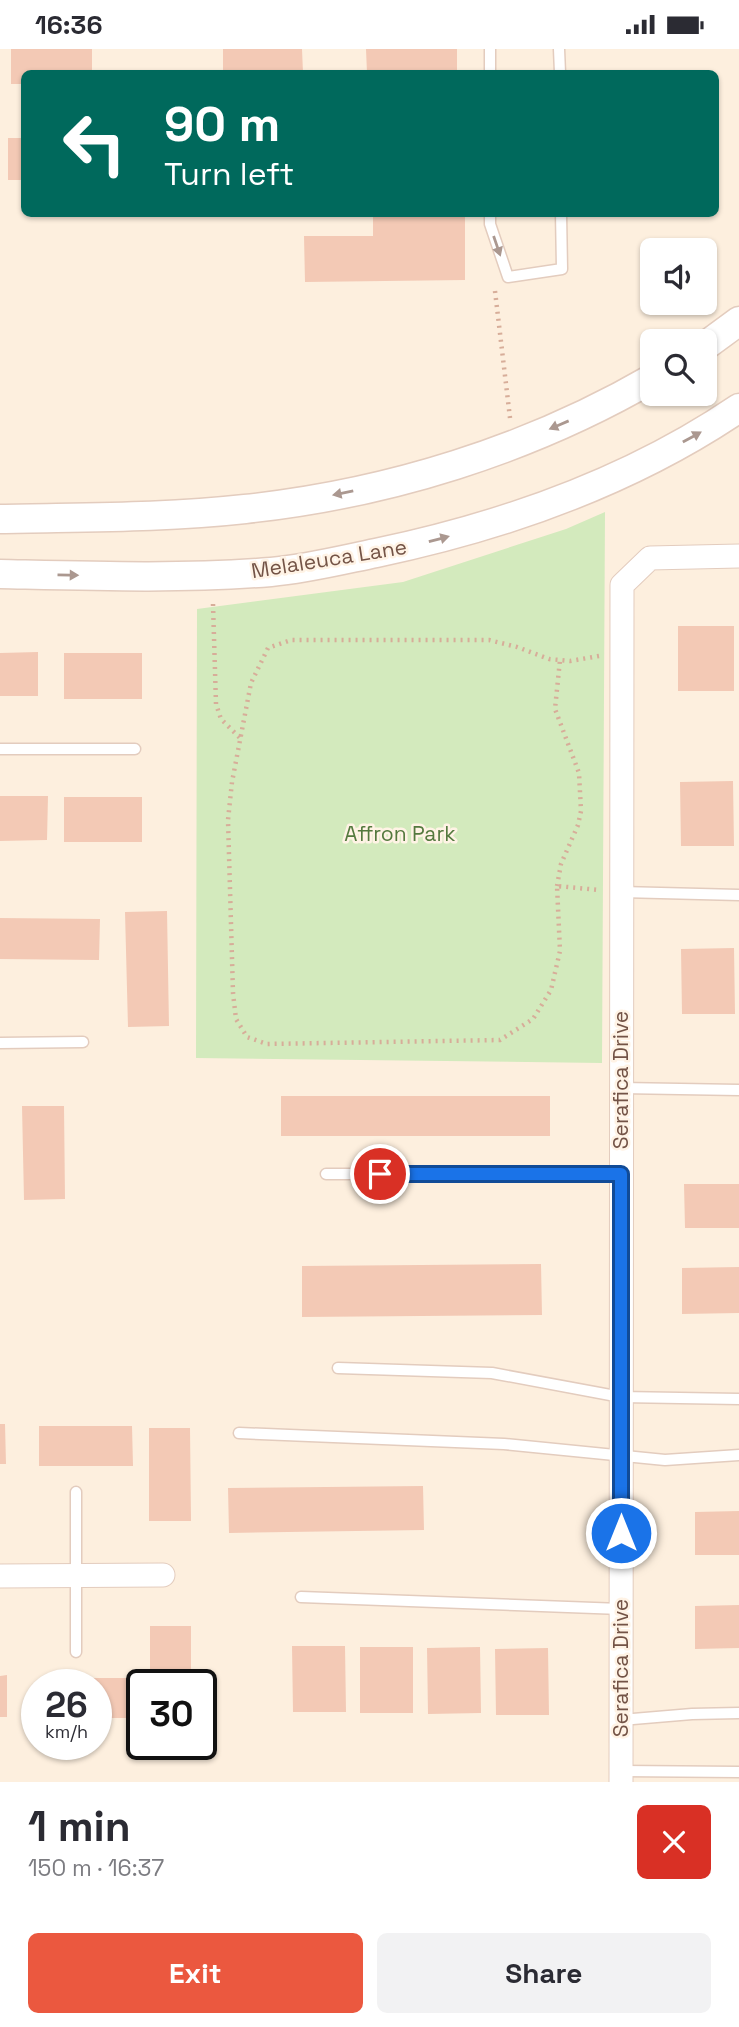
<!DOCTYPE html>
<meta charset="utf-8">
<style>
:root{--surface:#fff;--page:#f2f2f3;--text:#2b2b33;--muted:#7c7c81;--accent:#eb583f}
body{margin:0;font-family:"Space Grotesk",sans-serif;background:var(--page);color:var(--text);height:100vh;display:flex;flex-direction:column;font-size:26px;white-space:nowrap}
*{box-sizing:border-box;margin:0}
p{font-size:23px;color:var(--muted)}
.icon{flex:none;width:38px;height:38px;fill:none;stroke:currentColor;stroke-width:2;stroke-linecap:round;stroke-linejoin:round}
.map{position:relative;height:1733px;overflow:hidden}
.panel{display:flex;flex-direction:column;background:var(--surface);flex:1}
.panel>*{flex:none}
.top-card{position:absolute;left:21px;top:21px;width:698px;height:147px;border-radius:10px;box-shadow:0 2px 5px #0004;background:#00695c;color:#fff;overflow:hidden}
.tools{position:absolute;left:640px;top:189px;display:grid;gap:14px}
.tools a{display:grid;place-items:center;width:77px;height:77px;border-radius:10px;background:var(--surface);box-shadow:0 2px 5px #0004;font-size:35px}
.speed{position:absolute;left:21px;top:1620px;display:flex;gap:14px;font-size:35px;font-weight:700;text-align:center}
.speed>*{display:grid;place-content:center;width:91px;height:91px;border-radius:50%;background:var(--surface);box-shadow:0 2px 5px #0004;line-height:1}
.speed small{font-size:18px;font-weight:400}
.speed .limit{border:4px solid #111;border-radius:10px;background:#fff;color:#111}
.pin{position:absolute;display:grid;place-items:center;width:60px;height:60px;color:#fff;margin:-30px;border:4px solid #fff;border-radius:50%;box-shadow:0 2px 7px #0007}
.me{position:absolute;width:77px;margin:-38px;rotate:0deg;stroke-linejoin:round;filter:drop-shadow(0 0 5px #0008)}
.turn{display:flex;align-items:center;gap:24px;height:147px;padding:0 28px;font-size:32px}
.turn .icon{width:91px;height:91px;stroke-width:2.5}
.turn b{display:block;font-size:49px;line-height:60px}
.round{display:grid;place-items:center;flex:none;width:74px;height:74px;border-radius:10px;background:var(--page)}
.head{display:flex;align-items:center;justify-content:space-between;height:119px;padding:0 28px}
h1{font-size:42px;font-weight:700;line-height:52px}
.cta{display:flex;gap:14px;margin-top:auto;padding:14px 28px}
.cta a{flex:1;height:80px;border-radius:10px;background:var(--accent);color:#fff;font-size:28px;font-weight:700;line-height:80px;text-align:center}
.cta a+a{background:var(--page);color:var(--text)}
.status{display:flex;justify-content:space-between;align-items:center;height:49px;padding:0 35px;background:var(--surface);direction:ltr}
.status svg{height:19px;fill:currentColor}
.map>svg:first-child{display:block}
</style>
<div class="status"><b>16:36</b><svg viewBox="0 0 49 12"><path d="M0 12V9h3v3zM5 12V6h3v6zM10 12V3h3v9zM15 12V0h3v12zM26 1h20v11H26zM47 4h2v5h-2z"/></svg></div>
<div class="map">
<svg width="739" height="1733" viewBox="0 0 739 1733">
<rect width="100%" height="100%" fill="#fdefde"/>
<path fill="#d3eabd" d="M 605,463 L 602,1014 L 196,1009 L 197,560 L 403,533 L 566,480 Z"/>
<path fill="#f3c9b5" d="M 11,0 L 92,0 L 92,24 L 24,24 L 24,35 L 11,35 Z
M 223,0 L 302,0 L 303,24 L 223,24 Z
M 366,0 L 457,0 L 457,24 L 367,24 Z
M 8,89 L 24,89 L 24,131 L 8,131 Z
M 373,164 L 465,164 L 465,231 L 305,233 L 304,187 L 373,187 Z
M 678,577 L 734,577 L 734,642 L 678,642 Z
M 38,603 L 38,647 L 0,647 L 0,604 Z
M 64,604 L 142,604 L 142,650 L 64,650 Z
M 733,732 L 734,797 L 681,797 L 680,733 Z
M 0,747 L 48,747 L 47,791 L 0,792 Z
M 64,748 L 142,748 L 142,793 L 64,793 Z
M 167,862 L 169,977 L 128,978 L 125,863 Z
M 0,869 L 100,870 L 99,911 L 0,910 Z
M 734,899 L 735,965 L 682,965 L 681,900 Z
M 281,1047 L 550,1047 L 550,1087 L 281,1087 Z
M 22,1057 L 64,1057 L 65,1150 L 24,1151 Z
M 684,1135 L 739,1135 L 739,1179 L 685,1179 Z
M 541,1215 L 542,1266 L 302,1268 L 302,1217 Z
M 739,1218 L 739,1264 L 682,1265 L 682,1219 Z
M 0,1375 L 5,1375 L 6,1415 L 0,1415 Z
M 39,1377 L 132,1377 L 133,1417 L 39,1417 Z
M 149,1379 L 190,1379 L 191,1472 L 149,1472 Z
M 423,1437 L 424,1481 L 229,1484 L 228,1439 Z
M 739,1462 L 739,1506 L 695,1506 L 695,1463 Z
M 739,1556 L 739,1599 L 695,1600 L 695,1557 Z
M 150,1577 L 191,1577 L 191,1636 L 150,1636 Z
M 292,1597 L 345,1597 L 346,1663 L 293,1663 Z
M 360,1598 L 413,1598 L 413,1664 L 360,1664 Z
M 480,1598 L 481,1664 L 428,1665 L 427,1599 Z
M 548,1599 L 549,1666 L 496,1666 L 495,1600 Z
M 7,1626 L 7,1668 L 0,1668 L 0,1627 Z
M 42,1629 L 135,1629 L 135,1669 L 96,1669 L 96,1636 L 42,1636 Z"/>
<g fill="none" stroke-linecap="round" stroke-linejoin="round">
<defs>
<path id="service" d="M 559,0 L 560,24
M 490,24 L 490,0
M 490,164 L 490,175 L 508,228 L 562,220 L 561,164
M 0,700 L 135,700
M 621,843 L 739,846
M 0,994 L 83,993
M 621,1039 L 739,1041
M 326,1125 L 621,1125
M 338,1319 L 492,1324 L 621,1348 L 739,1350
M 239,1384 L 504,1395 L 665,1411 L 739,1406
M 76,1443 L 76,1603
M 301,1548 L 621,1560
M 621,1671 L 692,1665 L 739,1664
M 621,1722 L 739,1723"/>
<path id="minor" d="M 0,1527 L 163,1526
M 621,1733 L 622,536 L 650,509 L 739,507"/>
<path id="tertiary" d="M 705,297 L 739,272
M 0,470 C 82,468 163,469 245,460 C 387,445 529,401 653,329
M 0,525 C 91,527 181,530 271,523 C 306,520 342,511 376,504 C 505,477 630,433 739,359"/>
</defs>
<use href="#service" stroke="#e3ccbe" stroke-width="13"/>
<use href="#minor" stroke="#e3ccbe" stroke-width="25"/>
<use href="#tertiary" stroke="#e3ccbe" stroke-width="31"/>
<path stroke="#d7ad99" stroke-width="4.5" stroke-dasharray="2 5" stroke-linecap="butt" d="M 495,242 L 510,369
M 213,555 L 216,655 L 221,670 L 240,689
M 599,607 L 570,612 L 549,610 L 517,598 L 489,591 L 291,591 L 268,599 L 251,634 L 232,733 L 228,771 L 233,944 L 236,970 L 247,988 L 267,995 L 500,991 L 533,970 L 551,941 L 560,902 L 557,837 L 599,841
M 557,837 L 561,815 L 578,776 L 581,762 L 579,724 L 555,660 L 560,611"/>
<use href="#service" stroke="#fff" stroke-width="10"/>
<use href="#minor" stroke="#fff" stroke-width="23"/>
<use href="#tertiary" stroke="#fff" stroke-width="28"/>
</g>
<defs><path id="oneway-solid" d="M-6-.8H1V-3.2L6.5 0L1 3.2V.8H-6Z" transform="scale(1.75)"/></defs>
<g fill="#ab9890">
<use href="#oneway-solid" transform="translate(497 197) rotate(71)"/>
<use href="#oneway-solid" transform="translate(559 376) rotate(157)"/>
<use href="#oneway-solid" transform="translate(692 388) rotate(-29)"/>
<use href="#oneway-solid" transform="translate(343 444) rotate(168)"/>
<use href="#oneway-solid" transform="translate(439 490) rotate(-15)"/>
<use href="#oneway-solid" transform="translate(68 526) rotate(1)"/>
</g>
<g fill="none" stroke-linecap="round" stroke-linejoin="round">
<defs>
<path id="route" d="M 380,1125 L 621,1125 L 621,1484"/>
</defs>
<use href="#route" stroke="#114b97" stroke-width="18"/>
<use href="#route" stroke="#1a73e8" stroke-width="12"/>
</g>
<g text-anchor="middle" stroke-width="5" stroke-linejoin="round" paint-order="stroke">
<g font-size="21" fill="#735346" stroke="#fff3e5">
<text transform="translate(329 510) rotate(-9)" y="7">Melaleuca Lane</text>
<text transform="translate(621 1031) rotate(-90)" y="7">Serafica Drive</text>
<text transform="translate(621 1619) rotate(-90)" y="7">Serafica Drive</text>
</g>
<g font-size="21" fill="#54793e" stroke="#fff3e5">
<text x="400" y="792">Affron Park</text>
</g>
</g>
</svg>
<div class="tools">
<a><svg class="icon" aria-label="sound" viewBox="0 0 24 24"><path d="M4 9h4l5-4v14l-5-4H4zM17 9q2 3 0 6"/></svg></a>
<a><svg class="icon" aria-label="search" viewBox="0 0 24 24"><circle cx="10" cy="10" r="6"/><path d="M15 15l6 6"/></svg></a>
</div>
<div class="speed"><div>26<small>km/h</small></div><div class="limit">30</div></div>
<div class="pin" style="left:380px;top:1125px;background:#d93025"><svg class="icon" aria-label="arrive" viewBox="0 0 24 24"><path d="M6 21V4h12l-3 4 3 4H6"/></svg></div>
<svg class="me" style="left:621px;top:1484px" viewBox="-20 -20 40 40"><circle r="17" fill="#1a73e8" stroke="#fff" stroke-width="3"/><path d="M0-11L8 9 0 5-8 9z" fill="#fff"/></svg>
<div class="top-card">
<div class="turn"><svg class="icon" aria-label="left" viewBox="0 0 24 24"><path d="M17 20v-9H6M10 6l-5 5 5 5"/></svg><div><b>90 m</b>Turn left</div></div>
</div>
</div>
<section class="panel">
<div class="head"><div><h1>1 min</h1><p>150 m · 16:37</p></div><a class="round" style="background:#d93025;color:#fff"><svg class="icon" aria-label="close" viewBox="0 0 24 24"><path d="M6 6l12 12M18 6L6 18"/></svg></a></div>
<div class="cta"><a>Exit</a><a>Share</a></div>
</section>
